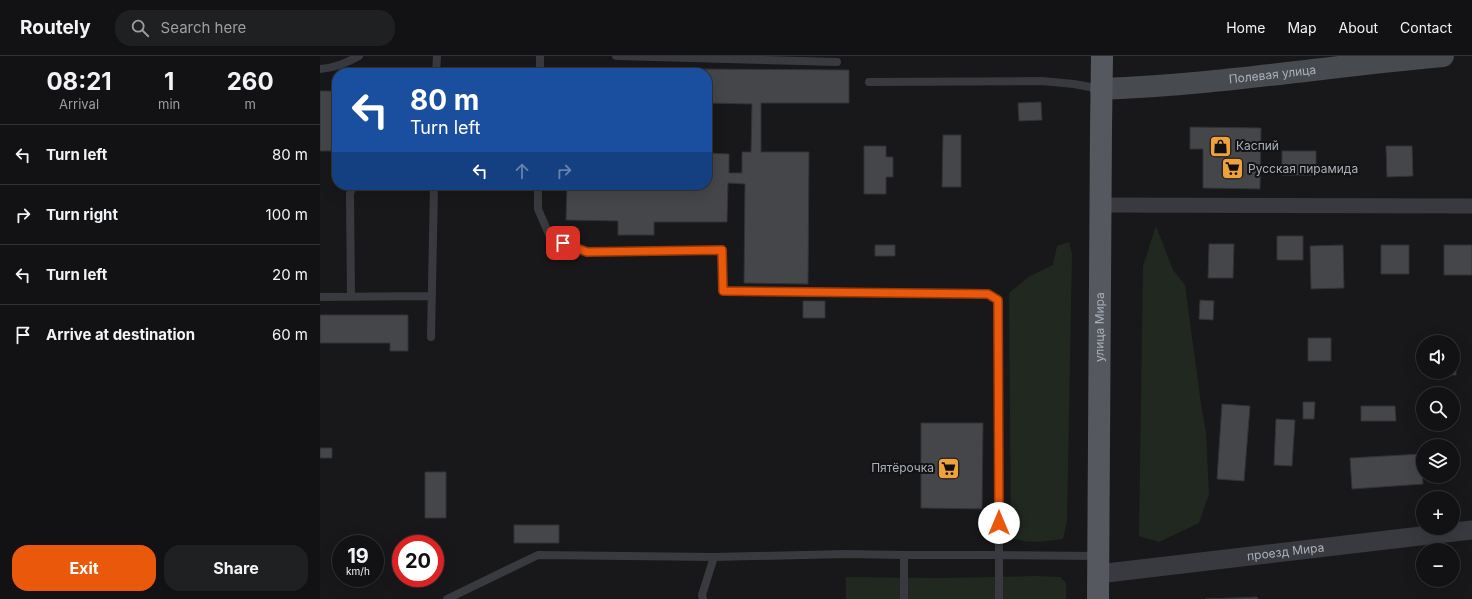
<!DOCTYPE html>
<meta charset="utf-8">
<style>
:root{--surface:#121214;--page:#1f2022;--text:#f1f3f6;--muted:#9c9ea0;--line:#313234;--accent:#ea580c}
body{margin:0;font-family:Inter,sans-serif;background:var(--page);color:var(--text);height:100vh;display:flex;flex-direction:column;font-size:15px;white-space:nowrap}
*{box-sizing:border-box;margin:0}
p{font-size:13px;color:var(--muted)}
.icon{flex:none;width:22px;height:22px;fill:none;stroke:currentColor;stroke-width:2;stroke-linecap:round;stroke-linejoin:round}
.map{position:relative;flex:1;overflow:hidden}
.panel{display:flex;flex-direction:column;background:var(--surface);width:320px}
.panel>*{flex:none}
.hud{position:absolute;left:12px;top:12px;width:380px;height:122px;border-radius:16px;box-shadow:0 4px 16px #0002,0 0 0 1px var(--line);background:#1a4fa0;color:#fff;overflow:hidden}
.fabs{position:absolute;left:1096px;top:279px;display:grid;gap:8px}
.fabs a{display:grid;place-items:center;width:44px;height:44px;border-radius:50%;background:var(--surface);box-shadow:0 4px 16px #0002,0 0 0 1px var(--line);font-size:20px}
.speed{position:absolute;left:12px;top:479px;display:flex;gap:8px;font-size:20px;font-weight:700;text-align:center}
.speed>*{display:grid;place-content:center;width:52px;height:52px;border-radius:50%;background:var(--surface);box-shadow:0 4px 16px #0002,0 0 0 1px var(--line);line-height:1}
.speed small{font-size:10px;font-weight:400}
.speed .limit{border:6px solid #d22;background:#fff;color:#111}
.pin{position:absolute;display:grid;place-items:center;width:34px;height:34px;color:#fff;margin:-17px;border-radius:8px;box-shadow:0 2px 6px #0006}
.me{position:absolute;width:44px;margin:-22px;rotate:0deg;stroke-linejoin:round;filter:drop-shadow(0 0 3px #0008)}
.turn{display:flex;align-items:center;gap:14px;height:84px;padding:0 12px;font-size:18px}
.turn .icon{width:52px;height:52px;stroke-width:2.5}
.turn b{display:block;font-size:28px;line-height:34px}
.lanes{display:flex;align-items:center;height:38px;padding:0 12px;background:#0003;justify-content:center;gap:20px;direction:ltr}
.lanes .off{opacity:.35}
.eta{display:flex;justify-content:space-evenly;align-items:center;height:68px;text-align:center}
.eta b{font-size:24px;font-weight:700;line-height:28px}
.cta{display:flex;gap:8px;margin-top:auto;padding:8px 12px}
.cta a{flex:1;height:46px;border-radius:16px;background:var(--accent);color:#fff;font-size:16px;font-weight:700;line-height:46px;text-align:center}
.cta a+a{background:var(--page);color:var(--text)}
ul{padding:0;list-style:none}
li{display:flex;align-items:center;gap:12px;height:60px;padding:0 12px;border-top:1px solid var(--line)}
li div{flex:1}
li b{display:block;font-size:15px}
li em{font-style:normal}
header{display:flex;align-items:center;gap:24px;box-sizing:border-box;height:56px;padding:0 20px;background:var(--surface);border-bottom:1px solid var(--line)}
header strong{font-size:19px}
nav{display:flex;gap:22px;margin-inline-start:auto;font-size:14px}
.search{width:280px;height:36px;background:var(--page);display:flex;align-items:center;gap:10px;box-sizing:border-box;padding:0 14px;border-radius:16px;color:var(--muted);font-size:15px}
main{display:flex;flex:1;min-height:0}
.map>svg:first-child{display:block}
</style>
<header>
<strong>Routely</strong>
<div class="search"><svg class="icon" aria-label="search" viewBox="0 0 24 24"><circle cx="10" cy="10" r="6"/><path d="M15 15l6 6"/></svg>Search here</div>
<nav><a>Home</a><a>Map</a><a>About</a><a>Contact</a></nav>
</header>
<main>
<section class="panel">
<div class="eta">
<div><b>08:21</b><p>Arrival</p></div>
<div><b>1</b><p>min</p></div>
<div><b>260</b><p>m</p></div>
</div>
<ul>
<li><svg class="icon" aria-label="left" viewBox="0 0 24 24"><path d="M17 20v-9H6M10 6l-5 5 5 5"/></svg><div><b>Turn left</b></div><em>80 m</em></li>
<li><svg class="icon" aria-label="right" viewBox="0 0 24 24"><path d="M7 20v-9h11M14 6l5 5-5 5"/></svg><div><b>Turn right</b></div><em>100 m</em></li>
<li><svg class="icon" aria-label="left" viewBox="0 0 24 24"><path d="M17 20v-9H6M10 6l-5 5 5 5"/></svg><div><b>Turn left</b></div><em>20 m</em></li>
<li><svg class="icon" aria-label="arrive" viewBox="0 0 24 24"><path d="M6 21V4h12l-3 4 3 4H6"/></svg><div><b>Arrive at destination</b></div><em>60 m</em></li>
</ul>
<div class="cta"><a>Exit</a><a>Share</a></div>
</section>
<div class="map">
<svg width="1152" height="543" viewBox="0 0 1152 543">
<rect width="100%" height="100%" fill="#18181a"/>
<path fill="#202820" d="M 836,170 L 853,214 L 865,229 L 881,348 L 886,377 L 889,438 L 879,467 L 839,486 L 819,480 L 823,210 Z
M 749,186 L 752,198 L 747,465 L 743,483 C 725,485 708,489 691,481 L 689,237 L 710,220 L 733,209 L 737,190 Z
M 716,520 L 740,521 L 746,527 L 746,543 L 526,543 L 526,521 L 620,522 Z"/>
<path fill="#44464a" stroke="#323236" d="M 382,13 L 529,14 L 529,47 L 441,47 L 441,96 L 489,96 L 488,228 L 424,227 L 425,128 L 408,127 L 407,166 L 334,166 L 334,179 L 298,179 L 298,165 L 246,164 L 247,129 L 387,129 L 387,97 L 409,98 L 409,117 L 422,117 L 422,96 L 431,96 L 432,48 L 387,47 L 387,17 L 382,17 Z
M 0,35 L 17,35 L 17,95 L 0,95 Z
M 721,46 L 722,64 L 699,65 L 698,47 Z
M 870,71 L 941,72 L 940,133 L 883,132 L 883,93 L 870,93 Z
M 623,79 L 641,79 L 641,131 L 622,131 Z
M 544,90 L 566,90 L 566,101 L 573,101 L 573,121 L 566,121 L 566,138 L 544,138 Z
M 1066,90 L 1092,90 L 1093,120 L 1067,121 Z
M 962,95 L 996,95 L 996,119 L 962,119 Z
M 957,180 L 983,180 L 983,204 L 957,204 Z
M 889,188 L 914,188 L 913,222 L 888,222 Z
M 555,189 L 575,189 L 575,200 L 555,200 Z
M 1023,189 L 1024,232 L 991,233 L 990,190 Z
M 1061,189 L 1089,189 L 1089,218 L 1061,218 Z
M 1124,189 L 1152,189 L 1152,219 L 1124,219 Z
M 880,244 L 894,245 L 893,264 L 879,263 Z
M 483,245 L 505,245 L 505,262 L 483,262 Z
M 0,259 L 88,259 L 88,295 L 70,295 L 70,287 L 0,287 Z
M 988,282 L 1011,282 L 1011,305 L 988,305 Z
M 1133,295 L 1136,295 L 1136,319 L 1115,319 L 1115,316 L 1133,316 Z
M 983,346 L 995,346 L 994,363 L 983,363 Z
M 902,348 L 930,350 L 924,425 L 897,423 Z
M 1041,350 L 1075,350 L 1076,365 L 1041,365 Z
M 956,363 L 975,364 L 972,410 L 954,409 Z
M 601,367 L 663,367 L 662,453 L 601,452 Z
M 0,392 L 12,392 L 12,402 L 0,402 Z
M 1101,398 L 1103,428 L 1032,433 L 1030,402 Z
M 105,416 L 126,416 L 126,462 L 105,462 Z
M 194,469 L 239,469 L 239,487 L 194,487 Z
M 937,541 L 938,543 L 885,543 Z"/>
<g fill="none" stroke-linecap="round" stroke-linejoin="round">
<path stroke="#393a3f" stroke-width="8" d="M 296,0 L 517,6
M 0,13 C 15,12 26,7 39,0
M 116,17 L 117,0
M 220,17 L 220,0
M 549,26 L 722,25 L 754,28 L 781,33
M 218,129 L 218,153 L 231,183 L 267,196 L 402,194 L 403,235 L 668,237 L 678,244 L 679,499 L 778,500
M 0,241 L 112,240
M 31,241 L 30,138 L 33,129
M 111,281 L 114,129
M 127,543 L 218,499 L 394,501
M 383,543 L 382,539 L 394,501 L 526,498 L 584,499
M 584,543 L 584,499 L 679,499 L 679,543"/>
<path stroke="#393a3f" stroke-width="15" d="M 780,149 L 1152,150"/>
<path stroke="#393a3f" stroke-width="19" id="s1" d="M 778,518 L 1152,474"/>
<path stroke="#474a4f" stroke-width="22" id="s2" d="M 781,33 C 896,29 1009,10 1123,0"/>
<path stroke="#55585e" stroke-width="22" id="s3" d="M 778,543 L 781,72 L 782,0"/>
</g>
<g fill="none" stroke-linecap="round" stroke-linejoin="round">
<defs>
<path id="route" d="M 243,187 L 267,196 L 402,194 L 403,235 L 668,238 L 678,244 L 679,467"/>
</defs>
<use href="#route" stroke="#983908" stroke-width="10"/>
<use href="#route" stroke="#ea580c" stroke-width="7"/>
</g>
<defs>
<symbol id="shop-square" viewBox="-11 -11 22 22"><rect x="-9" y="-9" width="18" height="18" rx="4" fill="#efa23b" stroke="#131315"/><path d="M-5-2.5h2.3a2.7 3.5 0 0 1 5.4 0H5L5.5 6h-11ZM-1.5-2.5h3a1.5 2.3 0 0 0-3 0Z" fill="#111"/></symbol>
<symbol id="supermarket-square" viewBox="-11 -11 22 22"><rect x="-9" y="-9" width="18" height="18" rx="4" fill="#efa23b" stroke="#131315"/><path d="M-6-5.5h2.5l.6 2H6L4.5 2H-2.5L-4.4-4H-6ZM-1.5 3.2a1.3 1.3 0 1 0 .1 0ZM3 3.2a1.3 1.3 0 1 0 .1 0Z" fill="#111"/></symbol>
</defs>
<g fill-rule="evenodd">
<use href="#shop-square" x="888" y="78" width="25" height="25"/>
<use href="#supermarket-square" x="900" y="100" width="25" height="25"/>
<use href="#supermarket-square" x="616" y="400" width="25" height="25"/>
</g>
<g text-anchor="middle" stroke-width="4" stroke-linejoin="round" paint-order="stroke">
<g font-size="12" fill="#aab0b9" stroke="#131315">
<text dy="4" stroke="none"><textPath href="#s2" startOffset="172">Полевая улица</textPath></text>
<text dy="4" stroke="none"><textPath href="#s3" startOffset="272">улица Мира</textPath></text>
<text dy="4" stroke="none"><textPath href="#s1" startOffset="189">проезд Мира</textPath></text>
</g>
<g font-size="12" fill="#aab0b9" stroke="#131315" text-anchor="start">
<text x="916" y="94">Каспий</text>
<text x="928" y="117">Русская пирамида</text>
<text x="614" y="416" text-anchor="end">Пятёрочка</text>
</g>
</g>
</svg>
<div class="fabs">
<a><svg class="icon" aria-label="sound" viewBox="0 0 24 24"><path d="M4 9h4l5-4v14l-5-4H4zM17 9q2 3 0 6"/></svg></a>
<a><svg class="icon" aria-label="search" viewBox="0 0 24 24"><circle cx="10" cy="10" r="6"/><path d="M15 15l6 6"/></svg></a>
<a><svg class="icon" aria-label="layers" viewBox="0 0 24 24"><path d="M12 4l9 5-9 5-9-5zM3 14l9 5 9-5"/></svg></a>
<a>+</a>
<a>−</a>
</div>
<div class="speed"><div>19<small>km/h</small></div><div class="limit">20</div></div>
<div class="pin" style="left:243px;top:187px;background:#d93025"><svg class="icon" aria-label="arrive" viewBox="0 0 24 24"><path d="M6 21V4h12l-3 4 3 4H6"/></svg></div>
<svg class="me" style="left:679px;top:467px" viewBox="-20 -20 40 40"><circle r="19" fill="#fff"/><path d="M0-13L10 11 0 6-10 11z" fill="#ea580c"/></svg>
<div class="hud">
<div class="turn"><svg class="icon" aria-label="left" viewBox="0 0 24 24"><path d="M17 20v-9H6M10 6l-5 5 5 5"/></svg><div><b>80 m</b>Turn left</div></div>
<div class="lanes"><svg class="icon" aria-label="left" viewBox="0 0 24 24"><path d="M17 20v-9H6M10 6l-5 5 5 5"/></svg><svg class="icon off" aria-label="ahead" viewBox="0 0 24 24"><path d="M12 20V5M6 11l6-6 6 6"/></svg><svg class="icon off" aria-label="right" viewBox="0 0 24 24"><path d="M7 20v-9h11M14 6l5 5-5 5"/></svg></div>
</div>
</div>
</main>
